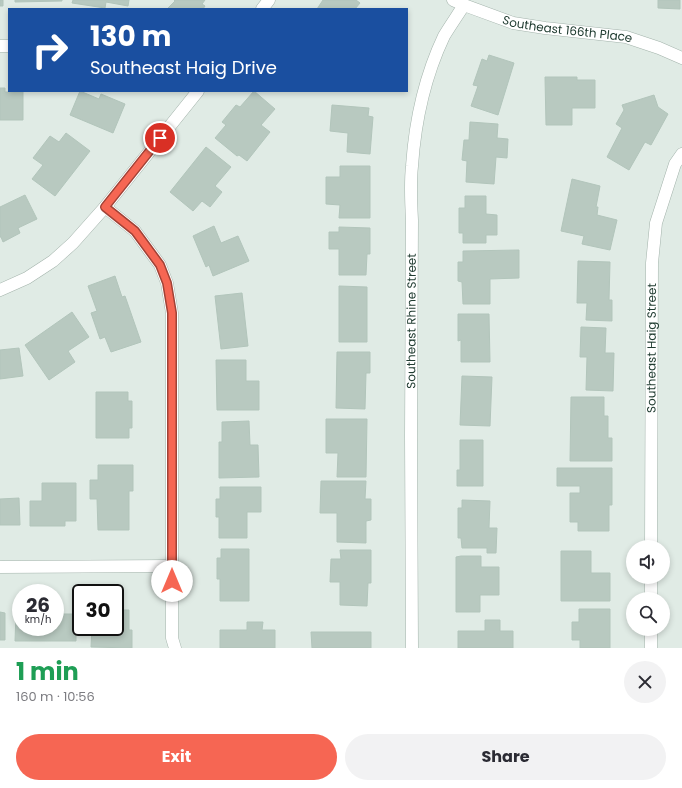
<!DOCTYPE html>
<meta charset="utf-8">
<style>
:root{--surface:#fff;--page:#f2f2f3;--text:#2b2b33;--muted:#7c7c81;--accent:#f66653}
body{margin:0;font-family:Poppins,sans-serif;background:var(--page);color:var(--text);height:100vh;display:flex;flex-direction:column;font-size:15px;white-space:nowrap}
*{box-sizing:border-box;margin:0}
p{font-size:13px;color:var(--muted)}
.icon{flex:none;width:22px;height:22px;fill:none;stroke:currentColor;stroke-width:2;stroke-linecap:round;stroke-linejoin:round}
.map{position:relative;height:648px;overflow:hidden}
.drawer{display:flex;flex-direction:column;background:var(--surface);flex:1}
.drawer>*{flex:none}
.banner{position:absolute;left:8px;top:8px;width:400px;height:84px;border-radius:0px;box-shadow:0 2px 6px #0003;background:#1a4fa0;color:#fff;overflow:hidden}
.controls{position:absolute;left:626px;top:540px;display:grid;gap:8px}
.controls a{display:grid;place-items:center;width:44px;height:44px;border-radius:50%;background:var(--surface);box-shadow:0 2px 6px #0003;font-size:20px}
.speed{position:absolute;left:12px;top:584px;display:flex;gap:8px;font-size:20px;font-weight:700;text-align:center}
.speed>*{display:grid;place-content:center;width:52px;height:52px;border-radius:50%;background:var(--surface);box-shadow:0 2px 6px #0003;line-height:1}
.speed small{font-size:10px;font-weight:400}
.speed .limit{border:2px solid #111;border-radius:6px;background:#fff;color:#111}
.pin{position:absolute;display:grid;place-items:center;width:34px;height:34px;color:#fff;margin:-17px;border:2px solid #fff;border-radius:50%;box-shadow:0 1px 4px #0007}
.me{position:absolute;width:44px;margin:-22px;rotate:0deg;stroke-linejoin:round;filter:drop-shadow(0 0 3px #0008)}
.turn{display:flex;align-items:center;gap:14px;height:84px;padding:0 16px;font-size:18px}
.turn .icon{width:52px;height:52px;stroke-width:2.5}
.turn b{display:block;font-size:28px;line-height:34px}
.round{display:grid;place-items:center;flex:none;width:42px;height:42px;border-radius:21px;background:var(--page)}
.summary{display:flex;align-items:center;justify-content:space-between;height:68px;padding:0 16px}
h1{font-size:24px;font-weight:700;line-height:30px;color:#1e9e55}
.cta{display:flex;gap:8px;margin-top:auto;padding:8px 16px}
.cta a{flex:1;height:46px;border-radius:24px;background:var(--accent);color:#fff;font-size:16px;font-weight:700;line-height:46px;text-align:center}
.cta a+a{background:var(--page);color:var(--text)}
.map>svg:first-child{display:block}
</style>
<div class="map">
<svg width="682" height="648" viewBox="0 0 682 648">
<rect width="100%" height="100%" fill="#e0ebe5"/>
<path fill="#b8c9c0" stroke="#b2c5bb" d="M 0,0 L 3,0 L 3,6 L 0,6 Z
M 15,0 L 62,0 L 62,1 L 15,2 Z
M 73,0 L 129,0 L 128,6 L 106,2 L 105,8 L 72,3 Z
M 174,0 L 205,0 L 202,4 L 205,6 L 203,9 L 167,9 L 175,1 Z
M 323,0 L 356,0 L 360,3 L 355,9 L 317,9 Z
M 658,0 L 680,0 L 680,9 L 658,8 Z
M 489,55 L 514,63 L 498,115 L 471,106 L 478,86 L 473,85 L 482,59 L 487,61 Z
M 545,77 L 577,77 L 577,80 L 595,80 L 595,108 L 572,108 L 572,125 L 546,125 Z
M 0,88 L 5,88 L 5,92 L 23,92 L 23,120 L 0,120 Z
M 80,91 L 99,99 L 101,94 L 125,104 L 113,133 L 70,115 Z
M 254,91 L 275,109 L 261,125 L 270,132 L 247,161 L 239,155 L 237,156 L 215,138 L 226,125 L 222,122 L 236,105 L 240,107 Z
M 654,95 L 658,107 L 668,114 L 651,145 L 645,142 L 629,170 L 607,157 L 622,128 L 616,124 L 624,110 L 622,105 Z
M 332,105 L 369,108 L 368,116 L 373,117 L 370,154 L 347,152 L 348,133 L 330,131 Z
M 470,122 L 498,124 L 497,138 L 508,139 L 507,158 L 496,157 L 494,184 L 466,182 L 467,161 L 462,160 L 464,140 L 469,140 Z
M 66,133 L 90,151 L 55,196 L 32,179 L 43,165 L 33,158 L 50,136 L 59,142 Z
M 206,147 L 231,167 L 215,186 L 222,192 L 210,207 L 202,201 L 193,211 L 170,192 Z
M 340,166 L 370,166 L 370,218 L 339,218 L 340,205 L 326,204 L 326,177 L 340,177 Z
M 572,179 L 600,186 L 596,207 L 598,207 L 597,215 L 617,220 L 610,250 L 582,244 L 584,236 L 561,231 Z
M 25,195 L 37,219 L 18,228 L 20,233 L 3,242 L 1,237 L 0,237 L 0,207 Z
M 465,196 L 486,196 L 486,214 L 497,215 L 497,235 L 486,235 L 486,243 L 463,243 L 463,233 L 459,233 L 459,208 L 465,208 Z
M 214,226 L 221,243 L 238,236 L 249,261 L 213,276 L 209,265 L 206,267 L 193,236 Z
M 339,227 L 370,228 L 370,254 L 367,254 L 366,275 L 339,275 L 339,249 L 329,249 L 329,232 L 339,232 Z
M 519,250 L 519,278 L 490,279 L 490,304 L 463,304 L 462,282 L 458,281 L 458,262 L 463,262 L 463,251 Z
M 578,261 L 610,262 L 609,300 L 612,300 L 612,321 L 586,320 L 587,303 L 577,303 Z
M 115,276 L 122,297 L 125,296 L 141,342 L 111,352 L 105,337 L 100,339 L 91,313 L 97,311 L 88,286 Z
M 339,286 L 367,287 L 367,342 L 339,342 Z
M 242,293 L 248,346 L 221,349 L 215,296 Z
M 72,312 L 89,337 L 68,351 L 75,362 L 49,380 L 25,345 Z
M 458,314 L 489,314 L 490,362 L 461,362 L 461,340 L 458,341 Z
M 581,327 L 606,328 L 605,353 L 614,353 L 613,391 L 586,390 L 587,357 L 580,357 Z
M 19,348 L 23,376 L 0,379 L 0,350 Z
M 337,352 L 370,352 L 370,373 L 366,373 L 365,409 L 336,408 Z
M 216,360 L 246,360 L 246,381 L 259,381 L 259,410 L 217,410 Z
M 462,376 L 492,377 L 490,426 L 460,425 Z
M 96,392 L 128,392 L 128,401 L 132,401 L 132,428 L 129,428 L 129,438 L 96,438 Z
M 571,397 L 604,397 L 604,416 L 608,416 L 608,438 L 612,438 L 612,461 L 570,461 Z
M 326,419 L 367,419 L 366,477 L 337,477 L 338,453 L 326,453 Z
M 249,421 L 250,445 L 258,445 L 259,477 L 219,478 L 219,442 L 222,442 L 222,422 Z
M 460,440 L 483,440 L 483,486 L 457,486 L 457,470 L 460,470 Z
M 98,465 L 133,465 L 133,491 L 129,491 L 129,530 L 98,530 L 97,499 L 90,499 L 90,480 L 98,480 Z
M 557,468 L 612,468 L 612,505 L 609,505 L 609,531 L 578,531 L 578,522 L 570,522 L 570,493 L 580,493 L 580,486 L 557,486 Z
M 321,481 L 366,481 L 365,499 L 371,499 L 371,520 L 366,521 L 366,543 L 337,542 L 337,513 L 320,513 Z
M 42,483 L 76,483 L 76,521 L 65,521 L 65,526 L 30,526 L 30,501 L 42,501 Z
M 220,487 L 261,487 L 261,512 L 247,512 L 247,538 L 219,538 L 219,517 L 216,517 L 216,499 L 220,499 Z
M 19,498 L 20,525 L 0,525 L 0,499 Z
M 462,500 L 490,501 L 489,528 L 497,528 L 496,553 L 487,553 L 487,548 L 462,548 L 461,538 L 458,538 L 458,508 L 462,508 Z
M 221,549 L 249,549 L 249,601 L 220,601 L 220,579 L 217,579 L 217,558 L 221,558 Z
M 340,550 L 371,550 L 371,583 L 368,583 L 367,606 L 340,605 L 340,582 L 330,582 L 331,559 L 341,559 Z
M 561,551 L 591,551 L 591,573 L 610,573 L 610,601 L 561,601 Z
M 461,556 L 481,556 L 481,567 L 499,567 L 499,595 L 480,595 L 480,612 L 456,612 L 456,557 Z
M 579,609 L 610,609 L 610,648 L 580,648 L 580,640 L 572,640 L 572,622 L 579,622 Z
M 115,610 L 129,610 L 129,630 L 132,630 L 132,648 L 91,647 L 92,627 L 115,627 Z
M 0,612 L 5,613 L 5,640 L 0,640 Z
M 16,614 L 21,614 L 21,627 L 55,627 L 55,614 L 76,614 L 76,641 L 15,641 Z
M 485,620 L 500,620 L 500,631 L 513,631 L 513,648 L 458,648 L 458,631 L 485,631 Z
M 247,622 L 263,622 L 262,630 L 275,630 L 275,648 L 220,648 L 220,630 L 247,630 Z
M 311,632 L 371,632 L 371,648 L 312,648 Z"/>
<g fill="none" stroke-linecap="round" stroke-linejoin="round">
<defs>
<g id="minor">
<path id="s1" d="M 453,0 L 464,5 L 513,23 L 545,28 L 626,37 L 659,48 L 682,58"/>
<path d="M 262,9 L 269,0"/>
<path d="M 0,46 L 9,46"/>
<path d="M 105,207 L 135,231 L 160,265 L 167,283 L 172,313 L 172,638 L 175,648"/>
<path d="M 0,290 L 27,278 L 53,261 L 73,243 L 105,207 L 198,91"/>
<path id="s2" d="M 651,547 L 652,263 L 656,223 L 675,164 L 682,154"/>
<path d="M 0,567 L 172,566"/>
<path d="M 651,599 L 651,577"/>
<path id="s3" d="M 412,648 L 411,436 L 412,220 C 411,202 410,184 412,166 C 415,122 425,76 444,36 C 450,26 457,16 464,5"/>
<path d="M 651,648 L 651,629"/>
</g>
</defs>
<use href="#minor" stroke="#a3b3ab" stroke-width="13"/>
<use href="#minor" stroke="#fff" stroke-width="12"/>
</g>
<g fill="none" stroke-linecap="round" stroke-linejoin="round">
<defs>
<path id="route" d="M 160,138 L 105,207 L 135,231 L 160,265 L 167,283 L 172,313 L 172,581"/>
</defs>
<use href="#route" stroke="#a04236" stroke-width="10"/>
<use href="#route" stroke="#f66653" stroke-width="7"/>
</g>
<g text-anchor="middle" stroke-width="3" stroke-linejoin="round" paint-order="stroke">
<g font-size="12" fill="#203c31" stroke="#f1f8f3">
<text dy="4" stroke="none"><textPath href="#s1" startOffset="119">Southeast 166th Place</textPath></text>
<text dy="4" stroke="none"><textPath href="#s3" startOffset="327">Southeast Rhine Street</textPath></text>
<text dy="4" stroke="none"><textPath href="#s2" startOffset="199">Southeast Haig Street</textPath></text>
</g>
</g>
</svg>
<div class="controls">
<a><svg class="icon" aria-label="sound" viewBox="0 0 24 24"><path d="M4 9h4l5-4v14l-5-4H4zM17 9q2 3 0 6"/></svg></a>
<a><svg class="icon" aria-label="search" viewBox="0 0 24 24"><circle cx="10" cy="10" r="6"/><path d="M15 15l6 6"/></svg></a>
</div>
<div class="speed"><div>26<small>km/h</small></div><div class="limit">30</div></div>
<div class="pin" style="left:160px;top:138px;background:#d93025"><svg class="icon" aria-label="arrive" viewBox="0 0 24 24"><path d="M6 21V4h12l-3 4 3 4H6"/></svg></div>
<svg class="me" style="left:172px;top:581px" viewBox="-20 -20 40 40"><circle r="19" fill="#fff"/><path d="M0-13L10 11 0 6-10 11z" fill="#f66653"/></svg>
<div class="banner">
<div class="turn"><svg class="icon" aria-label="right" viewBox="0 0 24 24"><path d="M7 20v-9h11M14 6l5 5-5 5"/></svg><div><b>130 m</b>Southeast Haig Drive</div></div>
</div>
</div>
<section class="drawer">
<div class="summary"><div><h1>1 min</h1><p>160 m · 10:56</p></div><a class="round"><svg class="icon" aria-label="close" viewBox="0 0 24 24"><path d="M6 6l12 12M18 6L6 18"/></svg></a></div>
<div class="cta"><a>Exit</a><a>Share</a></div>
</section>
